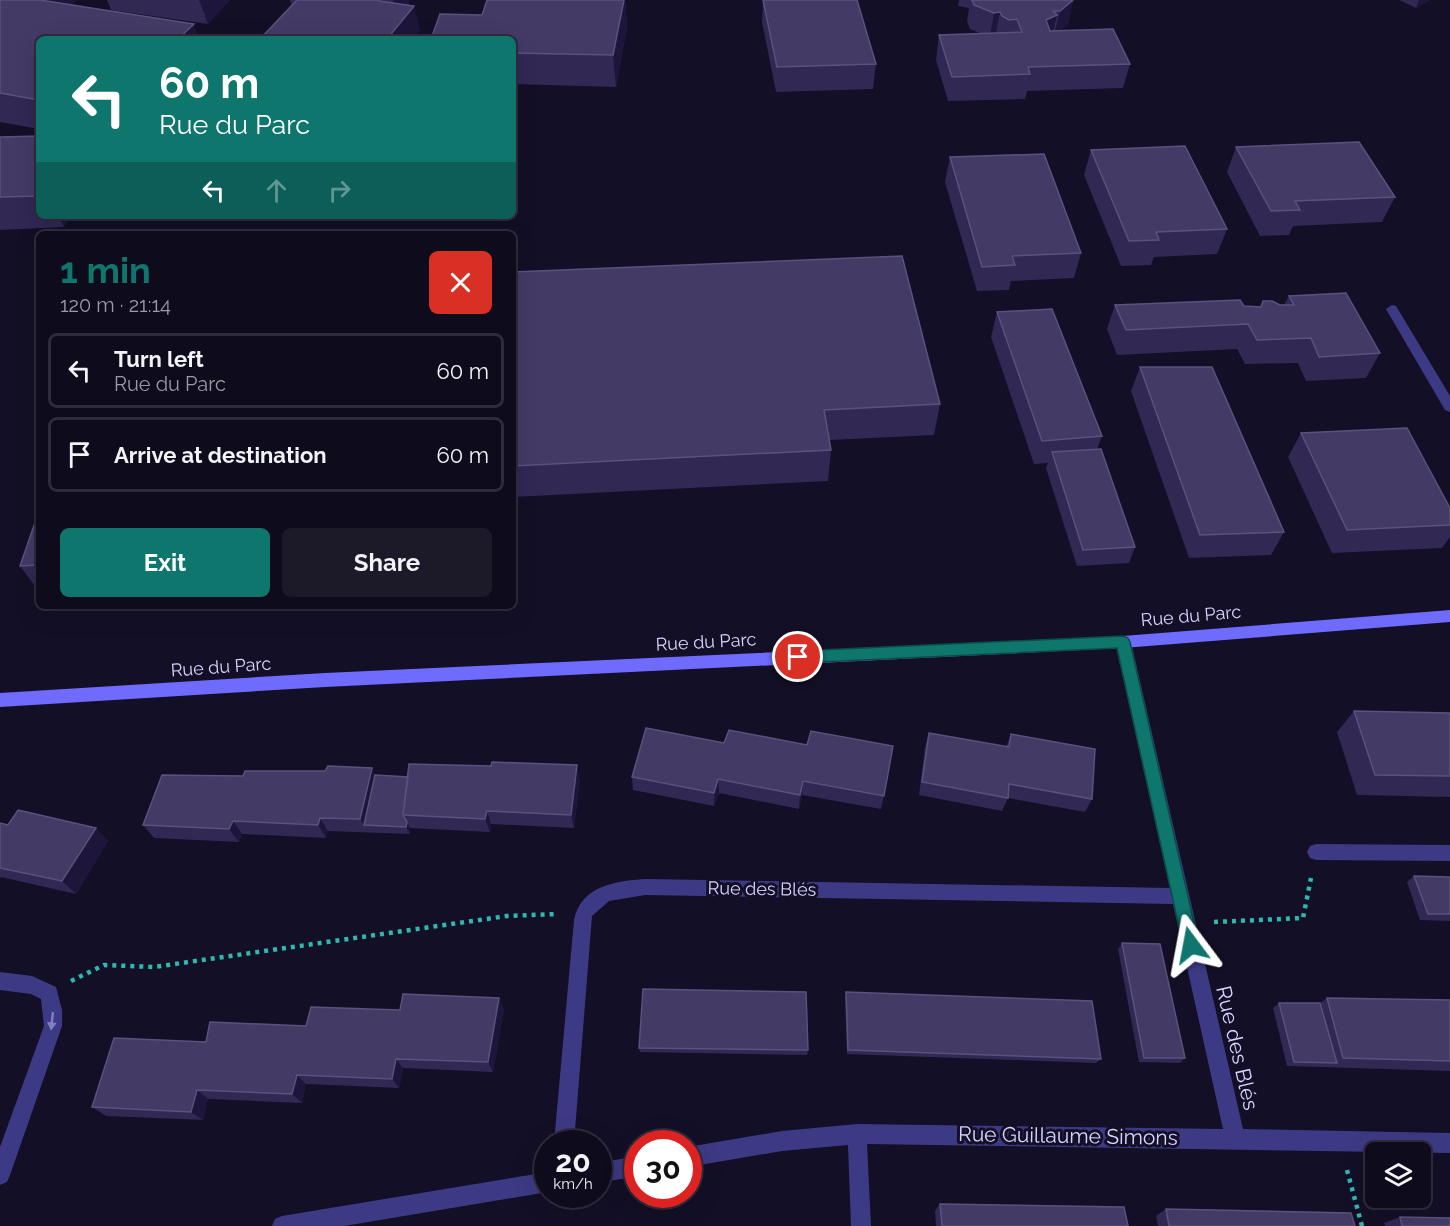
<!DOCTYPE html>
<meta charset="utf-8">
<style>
:root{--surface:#0e0b1c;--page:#1c1929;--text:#f1f3f6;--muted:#9b9ba3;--line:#2e2b3b;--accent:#0f766e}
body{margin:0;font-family:Raleway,sans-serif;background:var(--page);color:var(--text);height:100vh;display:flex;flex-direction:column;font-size:22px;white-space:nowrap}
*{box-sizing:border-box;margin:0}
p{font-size:20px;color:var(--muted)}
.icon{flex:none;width:33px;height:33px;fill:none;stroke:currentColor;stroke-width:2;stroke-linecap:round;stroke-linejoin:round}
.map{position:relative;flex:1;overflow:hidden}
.panel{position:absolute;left:36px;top:231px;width:480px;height:378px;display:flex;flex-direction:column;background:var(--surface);border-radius:9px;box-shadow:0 6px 24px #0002,0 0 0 2px var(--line)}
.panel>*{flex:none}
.banner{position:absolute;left:36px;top:36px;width:480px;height:183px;border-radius:9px;box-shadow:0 6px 24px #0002,0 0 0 2px var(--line);background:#0f766e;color:#fff;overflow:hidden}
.controls{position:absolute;left:1365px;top:1142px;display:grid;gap:12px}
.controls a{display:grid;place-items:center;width:66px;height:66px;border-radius:9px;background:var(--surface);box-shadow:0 6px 24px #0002,0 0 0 2px var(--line);font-size:30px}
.speed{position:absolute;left:534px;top:1130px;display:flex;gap:12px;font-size:30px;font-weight:700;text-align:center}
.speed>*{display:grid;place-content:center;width:78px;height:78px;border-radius:50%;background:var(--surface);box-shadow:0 6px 24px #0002,0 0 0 2px var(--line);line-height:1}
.speed small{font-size:15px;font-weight:400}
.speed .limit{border:9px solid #d22;background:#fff;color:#111}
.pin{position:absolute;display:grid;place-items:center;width:51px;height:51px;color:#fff;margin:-26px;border:3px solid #fff;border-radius:50%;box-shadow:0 2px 6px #0007}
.me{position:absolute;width:66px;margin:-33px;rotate:347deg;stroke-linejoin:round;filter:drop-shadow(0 0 4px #0008)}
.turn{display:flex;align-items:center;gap:21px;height:126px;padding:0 24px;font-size:27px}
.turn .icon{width:78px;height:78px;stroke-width:2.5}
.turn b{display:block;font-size:42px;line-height:51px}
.lanes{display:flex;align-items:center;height:57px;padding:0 24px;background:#0003;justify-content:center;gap:30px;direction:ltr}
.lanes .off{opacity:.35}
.round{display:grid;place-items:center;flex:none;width:63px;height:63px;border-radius:9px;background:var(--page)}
.head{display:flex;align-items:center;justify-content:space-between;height:102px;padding:0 24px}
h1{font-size:36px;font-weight:700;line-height:45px;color:var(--accent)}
.action{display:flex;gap:12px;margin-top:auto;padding:12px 24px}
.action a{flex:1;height:69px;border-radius:9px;background:var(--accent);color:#fff;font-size:24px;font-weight:700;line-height:69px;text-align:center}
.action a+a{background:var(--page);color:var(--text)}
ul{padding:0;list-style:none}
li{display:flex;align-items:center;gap:18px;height:75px;margin:0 12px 9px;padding:0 12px;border:3px solid var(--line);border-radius:9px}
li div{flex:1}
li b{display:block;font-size:22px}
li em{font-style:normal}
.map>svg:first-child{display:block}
</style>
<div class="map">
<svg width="1450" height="1226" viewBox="0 0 1450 1226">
<rect width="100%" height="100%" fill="#130f26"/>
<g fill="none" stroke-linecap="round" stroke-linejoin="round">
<path stroke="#2fb8b0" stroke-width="4.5" stroke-dasharray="4 5" stroke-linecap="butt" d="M 1214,922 L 1303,918 L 1311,878
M 71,981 L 104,965 L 154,967 L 507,916 L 557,914
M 1347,1170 L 1362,1226"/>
<path fill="#3d3a85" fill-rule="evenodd" d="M 1392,305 L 1396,306 L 1450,396 L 1450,412 L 1445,410 L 1386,309 Z"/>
<path fill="#3d3a85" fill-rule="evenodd" d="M 1123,636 L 1128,638 L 1131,642 L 1243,1129 L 1450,1133 L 1450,1153 L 867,1144 L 871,1226 L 851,1226 L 848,1145 L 782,1151 L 688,1167 L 688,1147 L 782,1131 L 857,1124 L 1223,1129 L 1173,904 L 645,895 L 609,901 L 592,916 L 574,1143 L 554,1143 L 574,920 C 581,886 615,881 645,879 L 1170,888 L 1115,642 L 1118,638 Z
M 1316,844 L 1450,845 L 1450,861 L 1316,860 L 1310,858 L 1307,852 L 1310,846 Z
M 0,972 L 32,976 L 56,987 L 62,1010 L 62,1026 L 10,1175 L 7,1182 L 0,1185 L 0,1147 L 44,1026 L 41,999 L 31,994 L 0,990 Z
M 638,1156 L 638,1176 L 598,1183 L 598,1163 Z
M 548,1172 L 548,1192 L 344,1226 L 272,1226 L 275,1219 L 282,1216 Z"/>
<path fill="#6f6bff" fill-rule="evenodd" d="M 1450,610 L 1450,622 L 1123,648 L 325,687 L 0,707 L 0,693 L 325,673 L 1123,636 Z"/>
</g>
<path fill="#312854" d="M 0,0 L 71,5 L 39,39 L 39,129 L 0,122 Z
M 107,0 L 230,0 L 208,24 L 111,10 Z
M 290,0 L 408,0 L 409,2 L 407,5 L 420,30 L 412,39 L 260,39 L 292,6 Z
M 487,0 L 625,0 L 627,27 L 616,87 L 513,84 L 513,39 L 482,15 Z
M 763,0 L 876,64 L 873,89 L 776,92 L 762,22 Z
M 959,0 L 1073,0 L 1068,25 L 1059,31 L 1130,64 L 1123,88 L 1027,91 L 1025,99 L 948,101 L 936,60 L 939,35 L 982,34 L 970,29 L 967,21 L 969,8 L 958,6 Z
M 1399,0 L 1430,0 L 1416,8 Z
M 39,136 L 39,216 L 69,216 L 64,227 L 0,230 L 0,137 Z
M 1236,147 L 1395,197 L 1382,222 L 1293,226 L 1289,235 L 1260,236 L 1227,172 Z
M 1091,150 L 1227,229 L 1217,254 L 1154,257 L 1151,265 L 1121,266 L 1084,175 Z
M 950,157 L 1081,253 L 1074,278 L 1011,281 L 1009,290 L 977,291 L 945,182 Z
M 513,272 L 940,404 L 934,435 L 830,440 L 831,450 L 828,481 L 513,497 Z
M 1289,296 L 1380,353 L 1366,378 L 1306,381 L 1298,363 L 1245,364 L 1237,349 L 1117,355 L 1107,329 L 1115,305 L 1260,307 L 1263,301 L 1280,305 L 1284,305 Z
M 997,312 L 1102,436 L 1097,449 L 1135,547 L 1129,563 L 1077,566 L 1046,468 L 1048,463 L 1034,464 L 991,337 Z
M 1140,367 L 1284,532 L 1271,555 L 1189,558 L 1131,391 Z
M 1301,433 L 1450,508 L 1450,537 L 1442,548 L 1332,553 L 1288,457 Z
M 39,511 L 39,589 L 37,589 L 20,566 Z
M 1354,711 L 1450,713 L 1450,797 L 1357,795 L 1337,732 Z
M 646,728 L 884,796 L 881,809 L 802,795 L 799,809 L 719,793 L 714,806 L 633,790 L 632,777 Z
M 929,733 L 1006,747 L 1011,734 L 1092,799 L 1085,812 L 1008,798 L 1002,811 L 919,795 L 925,747 Z
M 372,768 L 375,775 L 408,777 L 580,779 L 574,828 L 491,824 L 490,832 L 410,828 L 410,834 L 328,831 L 326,838 L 242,834 L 239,842 L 154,838 L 143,825 L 243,776 Z
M 0,823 L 8,825 L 96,828 L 108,841 L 76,894 L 1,877 L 0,878 Z
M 1414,876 L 1450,877 L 1450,921 L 1420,920 L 1407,882 Z
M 1122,943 L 1185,1058 L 1180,1063 L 1139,1062 L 1118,949 Z
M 846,992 L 1101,1059 L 1096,1063 L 847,1054 L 845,997 Z
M 1327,998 L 1450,1000 L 1450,1071 L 1287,1066 L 1273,1008 L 1279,1003 L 1320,1003 Z
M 504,1008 L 493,1072 L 403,1068 L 399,1088 L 306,1084 L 302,1103 L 208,1099 L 203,1120 L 106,1116 L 92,1107 L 206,1042 L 400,1010 Z
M 639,1048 L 808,1050 L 807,1055 L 640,1052 Z
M 940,1204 L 1128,1226 L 936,1226 L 935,1211 Z
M 1166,1209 L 1355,1226 L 1158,1226 L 1156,1216 Z
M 1400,1217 L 1450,1226 L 1385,1226 L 1384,1223 Z"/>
<path fill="#1d163a" d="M 29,0 L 77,0 L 42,29 Z
M 199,0 L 230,0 L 208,24 Z
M 393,0 L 408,0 L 409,2 L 397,17 Z
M 624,0 L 625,0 L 627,27 L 616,87 L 613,55 Z
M 1419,0 L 1430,0 L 1416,8 Z
M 1073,1 L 1068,25 L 1054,35 L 1060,11 Z
M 414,6 L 420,30 L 412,39 L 387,39 Z
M 1000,12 L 995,37 L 990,37 L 994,13 Z
M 1057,15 L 1051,40 L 1046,20 Z
M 194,24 L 199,39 L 178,39 Z
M 58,216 L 69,216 L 64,227 Z
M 577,765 L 580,779 L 574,828 L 571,815 Z
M 372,768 L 379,782 L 364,825 L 360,819 Z
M 718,779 L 719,793 L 714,806 L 714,793 Z
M 803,781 L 802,795 L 799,809 L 800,795 Z
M 487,811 L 491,824 L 490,832 L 485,819 Z
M 320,818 L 328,831 L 326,838 L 318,825 Z
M 233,821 L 242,834 L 239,842 L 229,829 Z
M 407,822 L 410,828 L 410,834 L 406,827 Z
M 96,828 L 108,841 L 76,894 L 62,881 Z
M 499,998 L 504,1008 L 493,1072 L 488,1062 Z
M 396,1059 L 403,1068 L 399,1088 L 392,1079 Z
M 297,1075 L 306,1084 L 302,1103 L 292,1094 Z
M 197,1090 L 208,1099 L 203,1120 L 191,1112 Z"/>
<path fill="#433a66" stroke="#5a527e" stroke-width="1.5" d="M 0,0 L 40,0 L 194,24 L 178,39 L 39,39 L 39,100 L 0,93 Z
M 297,0 L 379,0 L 379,1 L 414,6 L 387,39 L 260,39 Z
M 487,0 L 624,0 L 613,55 L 513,53 L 513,39 L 431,39 L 440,14 L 482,15 Z
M 763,0 L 857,0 L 876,64 L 777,67 Z
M 972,0 L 1073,0 L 1060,11 L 1053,11 L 1057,15 L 1046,20 L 1050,31 L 1113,29 L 1130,64 L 1028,67 L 1030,74 L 952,77 L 939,35 L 1022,32 L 1017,19 L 1009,20 L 1002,16 L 1000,12 L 994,13 L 974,5 Z
M 39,136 L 39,196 L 0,197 L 0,137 Z
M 1359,142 L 1395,197 L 1295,201 L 1300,210 L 1271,211 L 1236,147 Z
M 1185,146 L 1227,229 L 1156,232 L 1159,240 L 1129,241 L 1091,150 Z
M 1044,154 L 1081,253 L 1012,256 L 1015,265 L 982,267 L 950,157 Z
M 902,256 L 940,404 L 824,410 L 831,450 L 513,466 L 513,272 Z
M 1346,293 L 1380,353 L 1319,357 L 1311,338 L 1257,340 L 1248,324 L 1126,330 L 1115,305 L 1240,300 L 1244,306 L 1261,307 L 1263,301 L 1272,301 L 1280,305 L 1294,305 L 1289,296 Z
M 1052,309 L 1102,436 L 1042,441 L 997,312 Z
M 1140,367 L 1212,367 L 1284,532 L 1200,535 Z
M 1407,428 L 1450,508 L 1450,525 L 1347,530 L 1301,433 Z
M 1101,449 L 1135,547 L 1083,550 L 1052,452 Z
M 39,511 L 39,565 L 20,566 Z
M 1354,711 L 1450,713 L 1450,776 L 1375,775 Z
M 646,728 L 724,743 L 729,730 L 807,745 L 811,731 L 893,746 L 884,796 L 803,781 L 800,795 L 718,779 L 714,793 L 632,777 Z
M 929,733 L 1009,747 L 1011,734 L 1095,749 L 1092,799 L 1009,784 L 1008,798 L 922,782 Z
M 492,762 L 577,765 L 571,815 L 487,811 L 485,819 L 403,815 L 409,764 L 491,766 Z
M 328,766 L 372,768 L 360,819 L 320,818 L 318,825 L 233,821 L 229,829 L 143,825 L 162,775 L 243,776 L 245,771 L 325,771 Z
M 375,775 L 408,777 L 403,815 L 407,822 L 406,827 L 364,825 Z
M 18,810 L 96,828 L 62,881 L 0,868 L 0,823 L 8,825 Z
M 1414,876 L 1450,877 L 1450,914 L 1428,914 Z
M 1122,943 L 1160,944 L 1185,1058 L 1144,1058 Z
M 643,989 L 806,992 L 808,1050 L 639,1048 Z
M 846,992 L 1092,1001 L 1101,1059 L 848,1050 Z
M 403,994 L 499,998 L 488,1062 L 396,1059 L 392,1079 L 297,1075 L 292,1094 L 197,1090 L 191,1112 L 92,1107 L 114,1038 L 206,1042 L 210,1022 L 306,1026 L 311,1007 L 400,1010 Z
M 1327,998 L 1450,1000 L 1450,1061 L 1343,1058 Z
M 1279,1003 L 1320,1003 L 1337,1063 L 1294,1062 Z
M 940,1204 L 1124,1207 L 1128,1226 L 942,1226 Z
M 1166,1209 L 1351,1213 L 1355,1226 L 1169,1226 Z
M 1400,1217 L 1450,1218 L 1450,1226 L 1402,1226 Z"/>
<defs><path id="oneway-solid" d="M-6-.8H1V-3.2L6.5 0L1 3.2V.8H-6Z" transform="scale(1.5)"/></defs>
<use fill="#837fbc" href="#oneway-solid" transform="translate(52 1021) rotate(96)"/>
<path fill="#0f766e" stroke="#0a4d48" stroke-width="1.5" d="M 1123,636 L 1128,638 L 1130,642 L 1199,945 L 1197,951 L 1191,953 L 1185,951 L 1183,945 L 1117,648 L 798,663 L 793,661 L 791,657 L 793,653 L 798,651 Z"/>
<g text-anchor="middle" stroke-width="6" stroke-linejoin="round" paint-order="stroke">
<g font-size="18" fill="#d9d4ff" stroke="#130f26">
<text transform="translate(1191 616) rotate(-5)" y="6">Rue du Parc</text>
<text transform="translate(706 642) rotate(-3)" y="6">Rue du Parc</text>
<text transform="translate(221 667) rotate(-4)" y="6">Rue du Parc</text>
<text transform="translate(762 889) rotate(1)" y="6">Rue des Blés</text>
</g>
<g font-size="21" fill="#d9d4ff" stroke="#130f26">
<text transform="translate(1237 1048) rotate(77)" y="7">Rue des Blés</text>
<text transform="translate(1068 1136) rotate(1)" y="7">Rue Guillaume Simons</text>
</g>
</g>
</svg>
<div class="controls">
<a><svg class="icon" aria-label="layers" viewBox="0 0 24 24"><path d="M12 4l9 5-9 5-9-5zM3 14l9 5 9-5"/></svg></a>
</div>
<div class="speed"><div>20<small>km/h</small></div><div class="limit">30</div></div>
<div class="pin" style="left:798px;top:657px;background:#d93025"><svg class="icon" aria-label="arrive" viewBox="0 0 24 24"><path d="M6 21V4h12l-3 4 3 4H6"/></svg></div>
<svg class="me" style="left:1191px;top:945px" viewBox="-20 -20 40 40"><path d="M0-17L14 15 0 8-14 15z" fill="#0f766e" stroke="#fff" stroke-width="4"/></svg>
<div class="banner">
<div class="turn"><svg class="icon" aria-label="left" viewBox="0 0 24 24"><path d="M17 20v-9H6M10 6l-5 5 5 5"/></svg><div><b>60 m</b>Rue du Parc</div></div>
<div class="lanes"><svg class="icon" aria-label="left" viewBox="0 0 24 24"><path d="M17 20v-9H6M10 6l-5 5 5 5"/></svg><svg class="icon off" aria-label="ahead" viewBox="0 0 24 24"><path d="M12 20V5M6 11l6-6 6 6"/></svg><svg class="icon off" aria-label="right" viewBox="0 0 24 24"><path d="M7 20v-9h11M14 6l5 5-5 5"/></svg></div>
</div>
<section class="panel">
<div class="head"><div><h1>1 min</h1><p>120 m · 21:14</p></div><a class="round" style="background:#d93025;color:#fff"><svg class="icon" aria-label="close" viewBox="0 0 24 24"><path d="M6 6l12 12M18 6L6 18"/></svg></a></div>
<ul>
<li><svg class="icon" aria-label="left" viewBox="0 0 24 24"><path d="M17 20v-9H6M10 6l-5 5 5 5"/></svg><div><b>Turn left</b><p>Rue du Parc</p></div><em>60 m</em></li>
<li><svg class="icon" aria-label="arrive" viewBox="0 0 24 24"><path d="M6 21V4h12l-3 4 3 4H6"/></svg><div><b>Arrive at destination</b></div><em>60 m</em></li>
</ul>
<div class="action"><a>Exit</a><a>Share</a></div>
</section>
</div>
